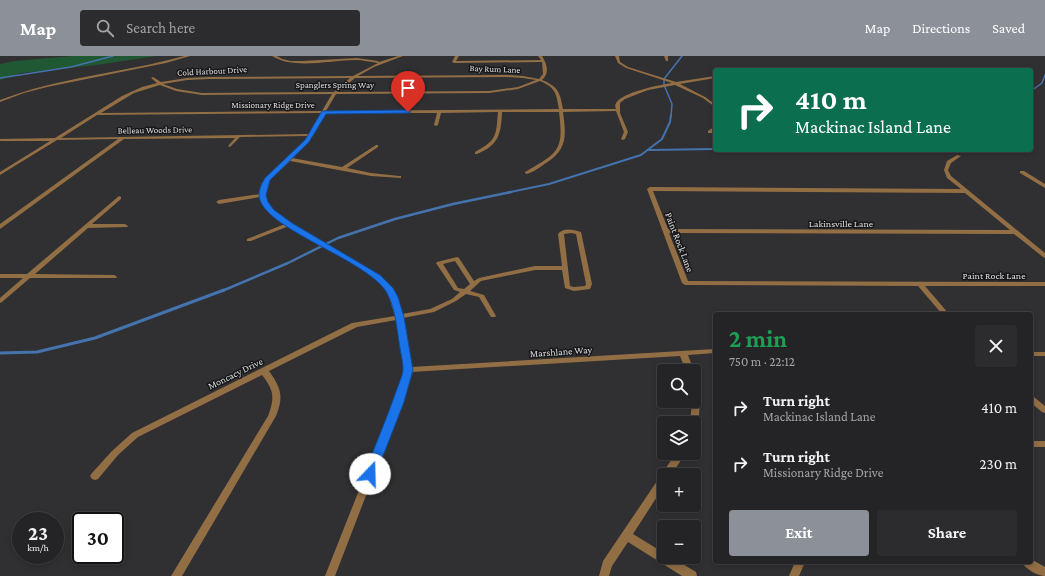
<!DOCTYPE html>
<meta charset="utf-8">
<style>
:root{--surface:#242326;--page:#2c2b2e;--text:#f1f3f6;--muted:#a3a4a7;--line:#414043;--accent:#8c9099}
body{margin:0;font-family:"Crimson Pro",serif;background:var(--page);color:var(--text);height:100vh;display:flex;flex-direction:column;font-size:15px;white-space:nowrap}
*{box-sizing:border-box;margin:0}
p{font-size:13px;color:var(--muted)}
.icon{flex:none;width:22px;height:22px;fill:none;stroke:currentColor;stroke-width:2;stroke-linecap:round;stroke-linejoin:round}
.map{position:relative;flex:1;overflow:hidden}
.details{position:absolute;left:713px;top:256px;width:320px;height:252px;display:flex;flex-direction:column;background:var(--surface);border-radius:4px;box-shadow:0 2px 6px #0003,0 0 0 1px var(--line)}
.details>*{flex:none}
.hud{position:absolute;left:713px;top:12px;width:320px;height:84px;border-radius:4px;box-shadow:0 2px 6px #0003,0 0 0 1px var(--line);background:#0b6e4f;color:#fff;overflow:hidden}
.fabs{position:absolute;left:657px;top:308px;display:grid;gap:8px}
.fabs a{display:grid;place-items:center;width:44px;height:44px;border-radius:4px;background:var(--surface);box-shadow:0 2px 6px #0003,0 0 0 1px var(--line);font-size:20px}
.speed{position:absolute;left:12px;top:456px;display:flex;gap:8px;font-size:20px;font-weight:700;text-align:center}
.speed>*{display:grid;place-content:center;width:52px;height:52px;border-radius:50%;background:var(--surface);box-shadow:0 2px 6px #0003,0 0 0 1px var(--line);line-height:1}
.speed small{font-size:10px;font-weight:400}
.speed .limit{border:2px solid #111;border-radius:6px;background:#fff;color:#111}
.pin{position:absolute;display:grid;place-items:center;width:34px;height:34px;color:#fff;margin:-41px -17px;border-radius:50% 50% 50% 0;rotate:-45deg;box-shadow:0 0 4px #0007}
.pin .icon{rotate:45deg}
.me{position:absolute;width:44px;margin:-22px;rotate:21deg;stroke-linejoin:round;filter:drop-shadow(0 0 3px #0008)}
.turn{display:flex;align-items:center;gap:14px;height:84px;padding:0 16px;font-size:18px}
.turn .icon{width:52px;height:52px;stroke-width:2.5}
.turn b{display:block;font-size:28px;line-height:34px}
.round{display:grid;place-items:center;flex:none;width:42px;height:42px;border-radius:4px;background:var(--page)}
.headline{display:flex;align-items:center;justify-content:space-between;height:68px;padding:0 16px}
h1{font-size:24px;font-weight:700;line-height:30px;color:#1e9e55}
.cta{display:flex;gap:8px;margin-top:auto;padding:8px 16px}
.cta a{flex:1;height:46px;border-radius:4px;background:var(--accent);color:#fff;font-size:16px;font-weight:700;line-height:46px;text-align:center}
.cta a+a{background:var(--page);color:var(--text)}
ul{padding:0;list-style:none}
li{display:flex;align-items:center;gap:12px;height:56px;padding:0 16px}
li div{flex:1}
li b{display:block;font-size:15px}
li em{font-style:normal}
header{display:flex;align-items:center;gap:24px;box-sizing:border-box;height:56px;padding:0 20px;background:var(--accent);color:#fff}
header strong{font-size:19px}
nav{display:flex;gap:22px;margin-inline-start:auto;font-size:14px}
.search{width:280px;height:36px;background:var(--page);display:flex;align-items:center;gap:10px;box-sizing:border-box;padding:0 14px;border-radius:4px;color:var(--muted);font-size:15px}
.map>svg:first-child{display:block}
</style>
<header>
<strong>Map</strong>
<div class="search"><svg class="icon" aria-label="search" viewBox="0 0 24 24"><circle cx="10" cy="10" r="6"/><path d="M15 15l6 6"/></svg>Search here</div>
<nav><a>Map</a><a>Directions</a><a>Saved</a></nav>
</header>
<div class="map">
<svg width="1045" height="520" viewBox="0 0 1045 520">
<rect width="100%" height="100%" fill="#302f32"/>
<path fill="#205834" d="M 72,0 L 157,0 L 96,9 L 21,17 L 0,24 L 0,8 L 15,5 Z"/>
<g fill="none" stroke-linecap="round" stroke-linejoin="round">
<path stroke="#4473ad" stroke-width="1.5" d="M 0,22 L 71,11 L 113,0
M 1031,35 L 1042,27 L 1045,19
M 671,60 L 672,48 L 664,29 L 664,23 L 682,0"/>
<path stroke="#4473ad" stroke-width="2" d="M 649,94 L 715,93
M 506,137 L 549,128 L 641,99 L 662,83 L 670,66 L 671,59"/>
<path stroke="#4473ad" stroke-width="2.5" d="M 222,235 L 288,207 L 338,182 L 395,163 L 453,148 L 511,136"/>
<path stroke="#4473ad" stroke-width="3" d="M 0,297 L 37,296 L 95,282 L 224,234"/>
<path fill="#926e44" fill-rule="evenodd" d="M 184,0 L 190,0 L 166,7 L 141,12 L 47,31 L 24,37 L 0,46 L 0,44 C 60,21 123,17 184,0 Z
M 272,0 L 277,0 L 282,3 L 291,5 L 302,5 L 357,2 L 378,5 L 379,6 L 398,0 L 403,0 L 374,11 L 358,20 L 506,19 L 523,20 L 539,23 L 543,18 L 542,6 L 454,7 L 452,6 L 455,0 L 459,0 L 456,5 L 541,4 L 538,0 L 542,0 C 547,8 550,17 542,24 C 559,31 560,37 563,53 L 616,53 C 615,51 615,49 616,47 C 623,36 659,29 672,27 L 626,12 L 618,7 L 615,0 L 619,0 L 620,6 L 628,11 L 676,26 L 715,20 L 715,22 L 680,28 L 705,41 L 715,48 L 715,51 L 703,42 L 675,29 L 648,34 L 625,43 L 620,47 L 620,57 L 628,76 L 625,83 L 623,84 L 621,83 L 624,76 L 616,55 L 563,56 C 566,79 568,93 546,107 C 540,111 534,116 527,118 L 525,117 L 525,116 C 558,97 564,95 559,56 L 502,56 C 501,78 499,89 477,98 L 475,98 L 475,96 C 497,84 496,80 498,56 L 441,57 L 438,69 L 436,70 L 434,69 L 437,57 L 325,57 L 309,86 L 292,102 L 342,111 L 376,89 L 378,89 L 378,91 L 347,112 L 371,117 L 399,120 L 401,120 L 401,122 L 371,120 L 290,105 L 266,128 L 265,139 L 267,146 L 273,155 L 291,167 L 379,219 L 393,234 L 402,258 L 430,253 L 452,243 L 460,236 L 454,234 L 436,207 L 437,206 L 457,201 L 459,202 L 474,225 L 479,222 L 535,210 L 562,210 L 558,178 C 564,171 573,174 581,176 L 592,228 L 590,233 L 574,235 L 565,232 L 562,214 L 535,214 L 481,225 L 470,235 L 484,239 L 496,260 L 495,261 L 491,261 L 479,241 L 466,238 L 456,245 L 434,256 L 403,262 L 411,311 L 715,293 L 715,297 L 688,299 L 694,315 L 686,315 L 680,300 L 411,316 L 402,346 L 335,520 L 325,520 L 394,346 L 404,314 L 396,264 L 357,271 L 269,315 C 281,332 284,340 276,360 L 182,520 L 171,520 L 268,360 C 275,342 274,334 262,319 L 138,381 L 118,399 L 98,423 L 95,424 L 92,423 L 90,420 L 92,417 L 112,395 L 132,377 L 352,267 L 395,260 L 387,235 L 375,221 L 289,170 L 251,185 L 247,185 L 247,183 L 285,168 C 274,160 264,154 260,141 L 219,148 L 216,146 L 219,144 L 260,138 L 261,128 L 266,122 L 305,84 L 308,80 L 240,81 L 230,91 L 228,90 L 235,82 L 124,83 L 0,173 L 0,168 L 118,83 L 57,84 L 0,119 L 0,116 L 50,85 L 0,85 L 0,83 L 55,82 L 122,40 L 142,31 L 157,27 L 151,22 L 153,21 L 161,26 L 187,22 L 209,21 L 353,20 L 378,7 C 370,6 363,4 356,4 C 331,4 294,14 272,0 ZM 506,21 L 523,22 L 536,24 L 518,31 L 489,35 L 338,36 L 355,22 ZM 350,22 L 334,36 L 202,37 L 177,33 L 163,28 L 187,24 L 209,23 ZM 540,25 C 556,32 556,37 559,53 L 326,55 L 336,38 L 489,37 L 518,33 ZM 160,29 L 176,35 L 202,39 L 332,38 L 322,55 L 101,57 L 134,37 ZM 321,57 L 309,78 L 61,82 L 97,59 ZM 571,177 L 576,178 L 586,228 L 585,230 L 574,231 L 570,230 L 564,178 ZM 455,205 L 470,228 L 464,233 L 458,232 L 443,208 Z
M 664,0 L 668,0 L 668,5 L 666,5 Z
M 714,71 L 715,71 L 715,74 L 712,77 L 708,77 L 708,75 Z
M 957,99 L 961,100 L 951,107 L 948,114 L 951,120 L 1045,197 L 1045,202 L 1043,201 L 1014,178 L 669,177 L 688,225 L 1045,226 L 1045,230 L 925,230 L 949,258 L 942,258 L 918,230 L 685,229 L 682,227 L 647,133 L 650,131 L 961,133 L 947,122 L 944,114 L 947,105 ZM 653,135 L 965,137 L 1010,174 L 668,173 Z
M 1020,115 L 1024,115 L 1045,128 L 1045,132 L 1020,117 Z
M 119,140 L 121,141 L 121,143 L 92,168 L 125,168 L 128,170 L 127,171 L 88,172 L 35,218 L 114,219 L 116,220 L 117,221 L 116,222 L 30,222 L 2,246 L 0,247 L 0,242 L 23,222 L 0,222 L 0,218 L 27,218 Z
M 1031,296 L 1045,296 L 1045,300 L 1031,300 Z
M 694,323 L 697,324 L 701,333 L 698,371 L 697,373 L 694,374 L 694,367 L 690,367 L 692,345 L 694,345 Z
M 1031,340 L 1034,341 L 1045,350 L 1045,357 L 1042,356 L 1031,347 Z
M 1031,385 L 1045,385 L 1045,391 L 1031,391 Z
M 676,397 L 686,397 L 671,419 L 664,419 L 664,430 L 633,478 L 664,497 L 664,501 L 671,501 L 696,516 L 697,520 L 682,520 L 628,486 L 612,510 L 609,520 L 599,520 L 603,505 Z
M 1031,503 L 1045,511 L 1045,520 C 1038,520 1025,513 1022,506 L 1031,506 Z
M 795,506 L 805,506 L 799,520 L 789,520 Z"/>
</g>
<path fill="#1a73e8" stroke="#114b97" d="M 408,54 L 410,55 L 410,57 L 326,58 L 309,86 L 270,124 L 266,139 L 268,146 L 274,154 L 292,167 L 380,219 L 393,232 L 398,241 L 404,261 L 413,314 L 404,346 L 376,418 L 374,422 L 370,423 L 366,422 L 364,418 C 375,390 387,362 397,333 C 399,327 403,319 403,313 C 403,306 401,299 400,292 C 397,275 396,255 388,239 C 372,204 260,173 259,139 C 259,133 262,127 265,122 L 305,84 L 322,55 Z"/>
<g text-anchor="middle" stroke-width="3" stroke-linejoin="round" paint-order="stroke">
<g font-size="9" fill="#dedee0" stroke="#181719">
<text transform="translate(495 13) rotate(2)" y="3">Bay Rum Lane</text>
<text transform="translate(212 15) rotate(-3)" y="3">Cold Harbour Drive</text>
<text x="335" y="32">Spanglers Spring Way</text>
<text x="273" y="52">Missionary Ridge Drive</text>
<text transform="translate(155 74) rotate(-1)" y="3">Belleau Woods Drive</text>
</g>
<g font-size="10" fill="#dedee0" stroke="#181719">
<text x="841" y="171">Lakinsville Lane</text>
<text transform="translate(680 186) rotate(69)" y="4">Paint Rock Lane</text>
<text x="994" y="223">Paint Rock Lane</text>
<text transform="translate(561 295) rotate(-4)" y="4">Marshlane Way</text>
<text transform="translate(235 317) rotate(-26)" y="4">Moncacy Drive</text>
</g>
</g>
</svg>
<div class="fabs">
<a><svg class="icon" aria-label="search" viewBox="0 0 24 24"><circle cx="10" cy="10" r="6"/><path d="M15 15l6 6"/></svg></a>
<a><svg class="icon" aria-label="layers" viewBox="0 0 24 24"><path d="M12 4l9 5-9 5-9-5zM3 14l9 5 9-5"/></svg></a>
<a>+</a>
<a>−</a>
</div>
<div class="speed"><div>23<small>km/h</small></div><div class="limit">30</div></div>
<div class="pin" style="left:408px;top:56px;background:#d93025"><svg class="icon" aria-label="arrive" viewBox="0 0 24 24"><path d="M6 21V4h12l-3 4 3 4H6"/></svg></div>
<svg class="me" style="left:370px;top:418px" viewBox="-20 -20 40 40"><circle r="19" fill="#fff"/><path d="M0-13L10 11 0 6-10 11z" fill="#1a73e8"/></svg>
<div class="hud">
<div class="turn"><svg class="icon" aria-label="right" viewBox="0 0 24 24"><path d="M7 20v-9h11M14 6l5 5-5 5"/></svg><div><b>410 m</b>Mackinac Island Lane</div></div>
</div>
<section class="details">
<div class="headline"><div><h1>2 min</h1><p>750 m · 22:12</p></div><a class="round"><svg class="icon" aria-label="close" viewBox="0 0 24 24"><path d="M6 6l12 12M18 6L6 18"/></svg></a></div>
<ul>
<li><svg class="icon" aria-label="right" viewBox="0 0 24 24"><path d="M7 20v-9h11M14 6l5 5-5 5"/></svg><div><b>Turn right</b><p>Mackinac Island Lane</p></div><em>410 m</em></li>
<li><svg class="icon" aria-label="right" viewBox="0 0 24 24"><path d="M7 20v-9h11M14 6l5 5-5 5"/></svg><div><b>Turn right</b><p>Missionary Ridge Drive</p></div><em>230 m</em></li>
</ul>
<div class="cta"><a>Exit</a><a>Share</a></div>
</section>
</div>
